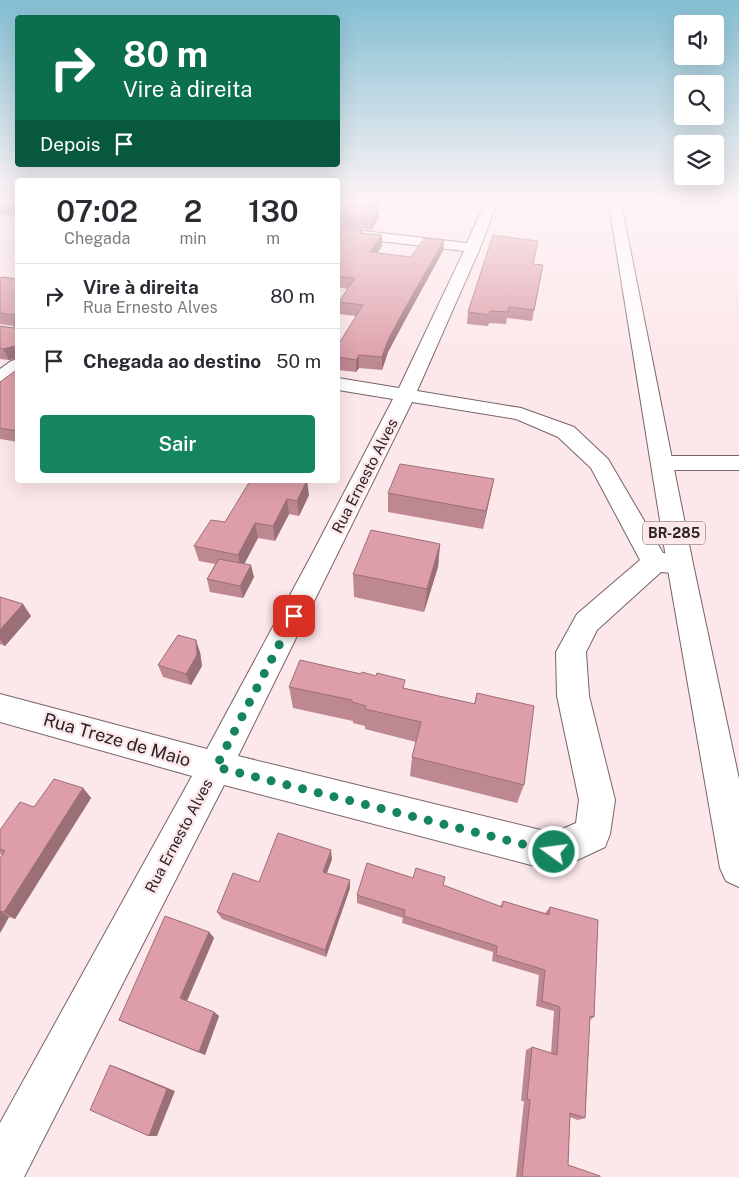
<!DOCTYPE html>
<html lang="pt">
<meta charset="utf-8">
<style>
:root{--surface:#fff;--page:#f2f2f3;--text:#2b2b33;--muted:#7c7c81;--line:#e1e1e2;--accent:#158461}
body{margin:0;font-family:"Public Sans",sans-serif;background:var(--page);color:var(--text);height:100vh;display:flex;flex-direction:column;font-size:19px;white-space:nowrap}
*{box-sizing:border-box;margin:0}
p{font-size:16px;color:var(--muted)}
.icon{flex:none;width:28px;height:28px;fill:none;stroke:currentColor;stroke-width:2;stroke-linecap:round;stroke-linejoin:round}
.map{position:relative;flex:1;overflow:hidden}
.side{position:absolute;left:15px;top:178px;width:325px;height:305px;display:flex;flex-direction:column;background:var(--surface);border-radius:5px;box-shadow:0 5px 20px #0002}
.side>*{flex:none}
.guide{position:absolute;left:15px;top:15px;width:325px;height:152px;border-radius:5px;box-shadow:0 5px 20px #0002;background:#0b6e4f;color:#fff;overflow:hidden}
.tools{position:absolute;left:674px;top:15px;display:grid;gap:10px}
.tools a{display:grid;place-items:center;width:50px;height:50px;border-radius:5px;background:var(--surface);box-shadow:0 5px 20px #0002;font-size:25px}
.pin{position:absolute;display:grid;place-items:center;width:42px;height:42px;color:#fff;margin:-21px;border-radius:10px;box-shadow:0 2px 8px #0006}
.me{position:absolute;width:55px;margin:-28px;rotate:284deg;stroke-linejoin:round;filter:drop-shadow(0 0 4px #0008)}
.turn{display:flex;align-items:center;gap:18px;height:105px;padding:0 25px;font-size:22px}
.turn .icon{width:65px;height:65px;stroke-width:2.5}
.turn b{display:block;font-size:35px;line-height:42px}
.then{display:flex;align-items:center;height:48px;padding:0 25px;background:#0003;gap:10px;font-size:19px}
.eta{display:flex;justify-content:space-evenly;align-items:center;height:85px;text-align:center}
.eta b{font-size:30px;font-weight:600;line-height:35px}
.action{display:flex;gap:10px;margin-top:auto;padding:10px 25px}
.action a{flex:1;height:58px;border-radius:5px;background:var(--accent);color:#fff;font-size:20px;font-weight:600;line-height:58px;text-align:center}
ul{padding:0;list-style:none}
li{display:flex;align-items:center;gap:15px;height:65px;padding:0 25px;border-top:1px solid var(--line)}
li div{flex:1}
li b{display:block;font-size:19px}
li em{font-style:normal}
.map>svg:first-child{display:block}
</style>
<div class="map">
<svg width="739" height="1177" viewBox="0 0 739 1177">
<rect width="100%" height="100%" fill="#fce7ea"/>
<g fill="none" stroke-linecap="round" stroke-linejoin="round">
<defs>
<path id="street" d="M 487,198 L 499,198 L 480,248 L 417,391 L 521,408 L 574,427 L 608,459 L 663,553 L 682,556 L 686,563 L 682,570 L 673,573 L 661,572 L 597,630 L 586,652 L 589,696 L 615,800 L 610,834 L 605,847 L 554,871 L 224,785 L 24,1177 L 0,1177 L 0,1123 L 192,776 L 0,722 L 0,694 L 207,749 L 310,558 L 393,399 L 338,390 L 338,378 L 399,388 L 464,251 L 338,236 L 338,228 L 467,243 ZM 412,402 L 516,419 L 558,437 L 591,468 L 640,560 L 577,614 L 556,652 L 557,696 L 579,800 L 576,823 L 553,833 L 238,756 Z
M 18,359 L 18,375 L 7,383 L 0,385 L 0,369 L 11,361 Z
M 662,456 L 739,456 L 739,470 L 662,470 L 654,468 L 651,463 L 654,458 Z"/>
<path id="highway" d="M 608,198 L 620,198 L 693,564 L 739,779 L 739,887 L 726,881 L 720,868 L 667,564 Z"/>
</defs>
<use href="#street" stroke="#796366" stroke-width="2"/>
<use href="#highway" stroke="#796366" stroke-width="2"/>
<use href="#street" fill="#fff" fill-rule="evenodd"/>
<use href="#highway" fill="#fff" fill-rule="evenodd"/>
</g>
<path fill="#be8891" d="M 0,198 L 18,198 L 18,216 L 0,215 Z
M 338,198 L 387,198 L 379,207 L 379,218 L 371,230 L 338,226 L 338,227 L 362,230 L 363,233 L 382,235 L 382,246 L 377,253 L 411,257 L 444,240 L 443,251 L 404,322 L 388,352 L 382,370 L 359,368 L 356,372 L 338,370 L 338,345 L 356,316 L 339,314 L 339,302 L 348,289 L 338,287 Z
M 536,251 L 533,264 L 543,265 L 532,321 L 507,318 L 506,324 L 489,323 L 488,326 L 467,324 L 468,312 Z
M 0,278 L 18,279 L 18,358 L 9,360 L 0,359 L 0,326 L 14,328 L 14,326 L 0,324 Z
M 18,369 L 18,442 L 0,439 L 0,382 Z
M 494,479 L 483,529 L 388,512 L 388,493 Z
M 254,481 L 309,495 L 299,516 L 289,514 L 275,541 L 258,538 L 244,564 L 254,577 L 243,598 L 210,592 L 207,579 L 215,564 L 199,561 L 194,546 L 225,522 Z
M 440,544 L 438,567 L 424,612 L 354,597 L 353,574 Z
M 0,597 L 31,616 L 5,646 L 0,644 Z
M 200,652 L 202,666 L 191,685 L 163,677 L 158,665 Z
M 289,687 L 404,688 L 474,704 L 477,693 L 524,785 L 517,803 L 410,776 L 412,757 L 416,742 L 365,729 L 365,726 L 353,723 L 353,721 L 293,708 Z
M 83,788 L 91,798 L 15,919 L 9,917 L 0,933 L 0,858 L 2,855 L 0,854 L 0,830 L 34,807 Z
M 332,859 L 327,873 L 350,880 L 350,888 L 326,957 L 222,919 L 217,912 L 259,882 Z
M 413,878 L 443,885 L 500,907 L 503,901 L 545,913 L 550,907 L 594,1017 L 590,1020 L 585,1118 L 578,1120 L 570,1117 L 568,1165 L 600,1177 L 516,1177 L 524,1101 L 521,1101 L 526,1050 L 532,1047 L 551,1053 L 554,1011 L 536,1006 L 539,975 L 492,961 L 493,952 L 402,923 L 403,918 L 357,903 L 357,895 Z
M 209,932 L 214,938 L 187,1001 L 214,1012 L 219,1016 L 205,1055 L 127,1024 L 119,1020 Z"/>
<path fill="#9b6f76" d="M 378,198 L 387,198 L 371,217 L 371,207 Z
M 379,207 L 379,218 L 371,230 L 371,219 Z
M 382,235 L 382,246 L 370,264 L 370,252 Z
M 444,240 L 443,251 L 404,322 L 388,352 L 382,370 L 382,357 L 388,340 L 404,310 Z
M 14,346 L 15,351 L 18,358 L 9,360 L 3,349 Z
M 359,355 L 359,368 L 356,372 L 356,360 Z
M 494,479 L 490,497 L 483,529 L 486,511 Z
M 307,480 L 309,495 L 299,516 L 297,501 Z
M 287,499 L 289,514 L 275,541 L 273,526 Z
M 255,523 L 258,538 L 241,570 L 238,555 Z
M 440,544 L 438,567 L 424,612 L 427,589 Z
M 251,565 L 254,577 L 243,598 L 240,586 Z
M 23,604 L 31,616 L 5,646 L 0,639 L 0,630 Z
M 196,640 L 200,652 L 202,666 L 191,685 L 186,674 Z
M 83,788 L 91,798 L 15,919 L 4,912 Z
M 331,850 L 332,859 L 324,880 L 323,872 Z
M 350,880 L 350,888 L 326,957 L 325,950 Z
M 0,911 L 9,917 L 0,933 Z
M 209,932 L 214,938 L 186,1003 L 180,998 Z
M 214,1012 L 219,1016 L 205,1055 L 199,1052 Z
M 110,1065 L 119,1068 L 175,1091 L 157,1136 L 149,1136 Z"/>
<path fill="#dd9ea9" stroke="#9b6f76" d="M 0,198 L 18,198 L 18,206 L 0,205 Z
M 338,198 L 378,198 L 371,207 L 379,207 L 371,219 L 338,215 Z
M 338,227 L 362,230 L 360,233 L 382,235 L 370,252 L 411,257 L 424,238 L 444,240 L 404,310 L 388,340 L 382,357 L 359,355 L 356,360 L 338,357 L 338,345 L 363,305 L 339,302 L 355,278 L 338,276 Z
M 493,235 L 538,241 L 533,264 L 543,265 L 534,310 L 509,307 L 508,312 L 490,311 L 489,315 L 468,312 Z
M 2,277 L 18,279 L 18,351 L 15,351 L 14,346 L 3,349 L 0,348 L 0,326 L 14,328 L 15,315 L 0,313 L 0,278 Z
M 18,369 L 18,431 L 0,428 L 0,382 Z
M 400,464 L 494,479 L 486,511 L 388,493 Z
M 254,480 L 307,480 L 297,501 L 287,499 L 273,526 L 255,523 L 238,555 L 194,546 L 211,520 L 225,522 L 250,481 L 254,481 Z
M 371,530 L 440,544 L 427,589 L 353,574 Z
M 219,559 L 251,565 L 240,586 L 207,579 Z
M 0,597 L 23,604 L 0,630 Z
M 178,635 L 196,640 L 197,655 L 186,674 L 158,665 Z
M 300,660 L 361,674 L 362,672 L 376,676 L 377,673 L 405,680 L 403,688 L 475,704 L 477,693 L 534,706 L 524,785 L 412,757 L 421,722 L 365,709 L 366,706 L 352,702 L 352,700 L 289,687 Z
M 54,779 L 83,788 L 4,912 L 0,911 L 0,858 L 5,851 L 0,849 L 0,830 L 20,802 L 34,807 Z
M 278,833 L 331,850 L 323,872 L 350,880 L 325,950 L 217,912 L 233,873 L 259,882 Z
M 367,863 L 413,878 L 416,868 L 445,877 L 443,885 L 502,907 L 503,901 L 549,915 L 550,907 L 598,920 L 594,1017 L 590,1016 L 585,1118 L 570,1113 L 568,1165 L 600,1176 L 600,1177 L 522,1177 L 530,1100 L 527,1099 L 532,1047 L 557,1055 L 560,1007 L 542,1001 L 545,970 L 496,955 L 497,946 L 404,916 L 405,910 L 357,895 Z
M 165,916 L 209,932 L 180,998 L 214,1012 L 199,1052 L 119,1020 Z
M 110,1065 L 167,1089 L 149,1136 L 90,1110 Z"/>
<linearGradient id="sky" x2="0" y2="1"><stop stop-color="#83bed2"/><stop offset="0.55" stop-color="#fef4f6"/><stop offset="1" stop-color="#fef4f6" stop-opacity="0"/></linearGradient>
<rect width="739" height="363" fill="url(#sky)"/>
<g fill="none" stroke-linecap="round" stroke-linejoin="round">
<path stroke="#158461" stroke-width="9" stroke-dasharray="0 16.2" d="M 294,616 L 216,767 L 554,852"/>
</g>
<g text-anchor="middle" stroke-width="5" stroke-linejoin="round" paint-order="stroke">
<rect fill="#fce7ea" stroke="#6b5e60" stroke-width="1" x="643" y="521.5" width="62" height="23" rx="4"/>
<g font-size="14" font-weight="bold" fill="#2d2325">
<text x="674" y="538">BR-285</text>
</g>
<g font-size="15" fill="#2d2325" stroke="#fce7ea">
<text transform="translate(365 476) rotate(-63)" y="5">Rua Ernesto Alves</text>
<text transform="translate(179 836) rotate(-62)" y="5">Rua Ernesto Alves</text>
</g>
<g font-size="18" fill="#2d2325" stroke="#fce7ea">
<text transform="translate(117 740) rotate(16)" y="6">Rua Treze de Maio</text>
</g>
</g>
</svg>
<div class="tools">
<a><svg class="icon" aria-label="sound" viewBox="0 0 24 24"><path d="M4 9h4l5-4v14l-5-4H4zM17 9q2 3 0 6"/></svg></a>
<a><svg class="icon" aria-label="search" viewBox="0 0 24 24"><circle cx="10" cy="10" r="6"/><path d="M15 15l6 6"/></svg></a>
<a><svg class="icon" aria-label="layers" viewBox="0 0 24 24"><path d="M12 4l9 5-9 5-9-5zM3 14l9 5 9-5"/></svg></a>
</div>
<div class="pin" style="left:294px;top:616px;background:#d93025"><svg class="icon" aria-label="arrive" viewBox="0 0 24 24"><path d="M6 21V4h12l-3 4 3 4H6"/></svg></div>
<svg class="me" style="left:554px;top:852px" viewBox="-20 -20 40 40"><circle r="17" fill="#158461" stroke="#fff" stroke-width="3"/><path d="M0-11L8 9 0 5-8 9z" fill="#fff"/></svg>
<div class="guide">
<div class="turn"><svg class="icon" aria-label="right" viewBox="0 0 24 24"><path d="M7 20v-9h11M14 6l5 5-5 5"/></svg><div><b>80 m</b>Vire à direita</div></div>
<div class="then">Depois<svg class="icon" aria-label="arrive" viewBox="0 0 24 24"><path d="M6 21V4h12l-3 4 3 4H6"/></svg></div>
</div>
<section class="side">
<div class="eta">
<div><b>07:02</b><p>Chegada</p></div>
<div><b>2</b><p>min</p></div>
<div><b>130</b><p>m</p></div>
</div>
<ul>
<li><svg class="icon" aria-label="right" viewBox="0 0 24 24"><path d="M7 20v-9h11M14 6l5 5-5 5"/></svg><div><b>Vire à direita</b><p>Rua Ernesto Alves</p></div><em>80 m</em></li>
<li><svg class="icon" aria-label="arrive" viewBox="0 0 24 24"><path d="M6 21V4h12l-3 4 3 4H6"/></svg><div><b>Chegada ao destino</b></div><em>50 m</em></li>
</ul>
<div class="action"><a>Sair</a></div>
</section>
</div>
